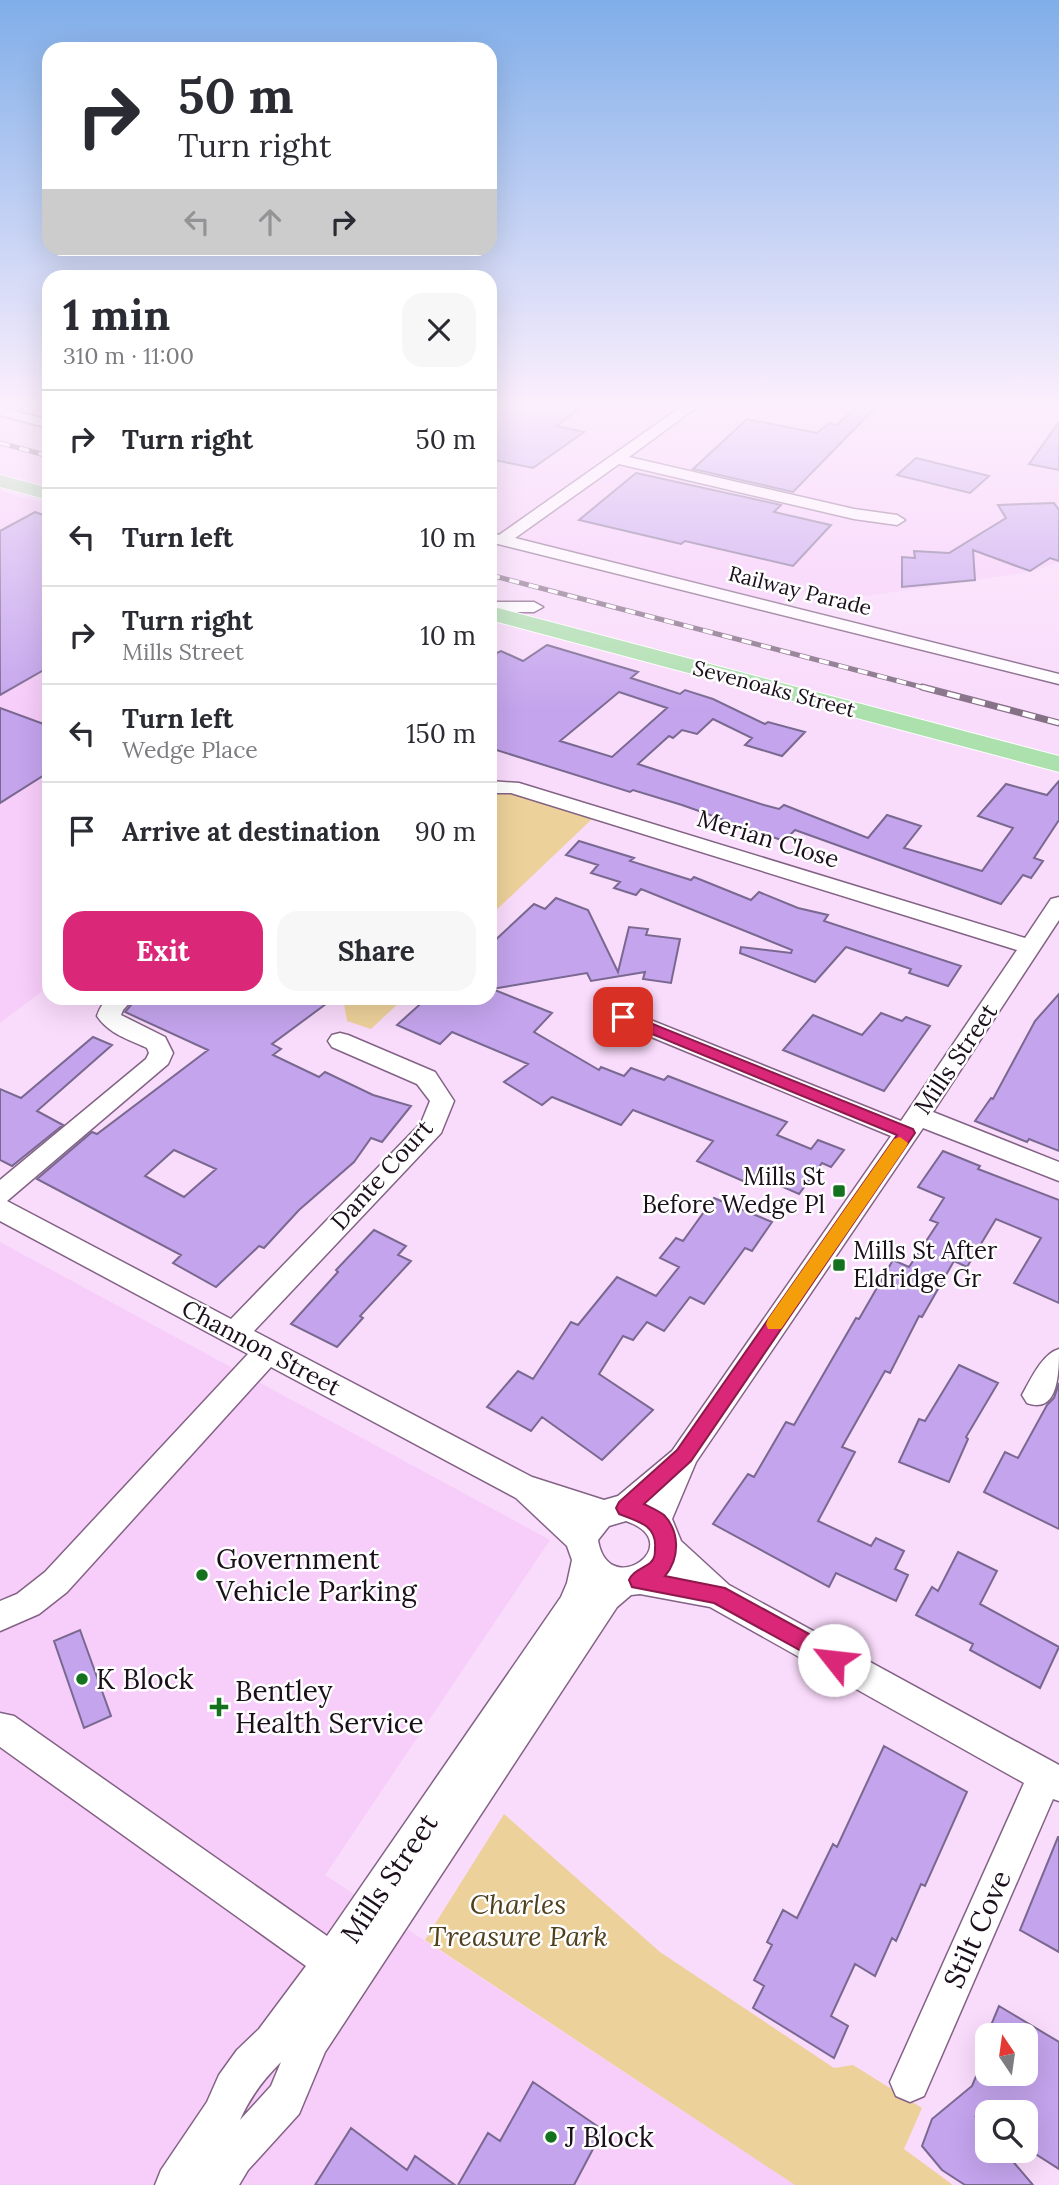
<!DOCTYPE html>
<meta charset="utf-8">
<style>
:root{--surface:#fff;--page:#f7f7f7;--text:#2b2b33;--muted:#7c7c81;--line:#e1e1e2;--accent:#db2777}
body{margin:0;font-family:Lora,serif;background:var(--page);color:var(--text);height:100vh;display:flex;flex-direction:column;font-size:26px;white-space:nowrap}
*{box-sizing:border-box;margin:0}
p{font-size:23px;color:var(--muted)}
.icon{flex:none;width:38px;height:38px;fill:none;stroke:currentColor;stroke-width:2;stroke-linecap:round;stroke-linejoin:round}
.map{position:relative;flex:1;overflow:hidden}
.sheet{position:absolute;left:42px;top:270px;width:455px;height:735px;display:flex;flex-direction:column;background:var(--surface);border-radius:21px;box-shadow:0 7px 28px #0002}
.sheet>*{flex:none}
.guide{position:absolute;left:42px;top:42px;width:455px;height:214px;border-radius:21px;box-shadow:0 7px 28px #0002;background:#fff;color:var(--text);overflow:hidden}
.needle{width:46px;rotate:347deg}
.fabs{position:absolute;left:975px;top:2023px;display:grid;gap:14px}
.fabs a{display:grid;place-items:center;width:63px;height:63px;border-radius:14px;background:var(--surface);box-shadow:0 7px 28px #0002;font-size:35px}
.pin{position:absolute;display:grid;place-items:center;width:60px;height:60px;color:#fff;margin:-30px;border-radius:14px;box-shadow:0 4px 10px #0006}
.me{position:absolute;width:77px;margin:-38px;rotate:299deg;stroke-linejoin:round;filter:drop-shadow(0 0 5px #0008)}
.turn{display:flex;align-items:center;gap:24px;height:147px;padding:0 21px;font-size:32px}
.turn .icon{width:91px;height:91px;stroke-width:2.5}
.turn b{display:block;font-size:49px;line-height:60px}
.lanes{display:flex;align-items:center;height:66px;padding:0 21px;background:#0003;justify-content:center;gap:35px;direction:ltr}
.lanes .off{opacity:.35}
.round{display:grid;place-items:center;flex:none;width:74px;height:74px;border-radius:21px;background:var(--page)}
.headline{display:flex;align-items:center;justify-content:space-between;height:119px;padding:0 21px}
h1{font-size:42px;font-weight:800;line-height:52px}
.action{display:flex;gap:14px;margin-top:auto;padding:14px 21px}
.action a{flex:1;height:80px;border-radius:21px;background:var(--accent);color:#fff;font-size:28px;font-weight:800;line-height:80px;text-align:center}
.action a+a{background:var(--page);color:var(--text)}
ul{padding:0;list-style:none}
li{display:flex;align-items:center;gap:21px;height:98px;padding:0 21px;border-top:2px solid var(--line)}
li div{flex:1}
li b{display:block;font-size:26px}
li em{font-style:normal}
.map>svg:first-child{display:block}
</style>
<div class="map">
<svg width="1059" height="2185" viewBox="0 0 1059 2185">
<rect width="100%" height="100%" fill="#f9dbfb"/>
<path fill="#f7cdfa" d="M 0,404 L 49,404 L 49,431 L 0,418 Z
M 490,404 L 1059,404 L 1059,562 L 1030,572 L 846,599 L 805,591 L 785,600 L 770,612 L 490,542 Z
M 0,491 L 49,505 L 49,986 L 0,1023 Z
M 0,1242 L 550,1540 L 325,1875 L 795,2185 L 0,2185 Z"/>
<path fill="#edd19a" d="M 508,792 L 592,819 L 490,916 L 490,793 Z
M 343,998 L 404,998 L 371,1029 L 347,1021 Z
M 504,1814 L 660,1952 L 834,2068 L 853,2065 L 922,2108 L 904,2149 L 953,2185 L 795,2185 L 425,1940 Z"/>
<path fill="#c4a4ed" stroke="#796890" stroke-width="2" fill-rule="evenodd" d="M 490,404 L 585,404 L 557,426 L 584,432 L 533,468 L 490,459 Z
M 861,404 L 873,404 L 876,407 L 793,492 L 693,469 L 747,419 L 817,433 L 829,423 L 836,425 Z
M 1059,422 L 1059,470 L 1029,464 Z
M 916,458 L 989,476 L 970,493 L 897,475 Z
M 636,473 L 781,505 L 774,512 L 831,525 L 793,566 L 685,541 L 681,544 L 579,520 Z
M 1054,503 L 1059,510 L 1059,561 L 1050,558 L 1030,571 L 973,550 L 975,580 L 902,587 L 902,557 L 915,558 L 914,551 L 949,553 L 1006,518 L 998,505 Z
M 35,512 L 49,517 L 49,667 L 0,695 L 0,531 Z
M 547,645 L 638,672 L 631,678 L 680,694 L 685,690 L 713,699 L 765,724 L 768,722 L 805,732 L 782,756 L 745,745 L 752,738 L 713,719 L 697,734 L 682,730 L 673,738 L 669,736 L 638,764 L 764,805 L 779,809 L 784,805 L 868,838 L 887,815 L 921,826 L 904,848 L 982,871 L 1013,828 L 978,816 L 1006,784 L 1047,795 L 1059,781 L 1059,820 L 1034,858 L 1043,861 L 1031,878 L 1023,875 L 1001,904 L 795,830 L 784,841 L 682,805 L 633,790 L 630,792 L 490,748 L 490,656 L 501,651 L 523,661 ZM 619,692 L 667,708 L 612,757 L 560,741 Z
M 0,708 L 49,726 L 49,772 L 0,803 Z
M 579,841 L 634,858 L 630,861 L 691,880 L 694,877 L 751,900 L 759,892 L 798,908 L 828,915 L 824,921 L 961,966 L 948,986 L 909,973 L 911,969 L 846,947 L 815,982 L 740,953 L 741,947 L 791,953 L 792,950 L 641,889 L 636,895 L 614,888 L 620,882 L 591,873 L 598,865 L 566,855 Z
M 556,898 L 588,910 L 618,972 L 629,927 L 648,929 L 646,935 L 680,939 L 671,983 L 643,979 L 645,972 L 591,981 L 587,973 L 492,989 L 552,1013 L 534,1032 L 599,1070 L 601,1067 L 624,1076 L 631,1068 L 664,1080 L 668,1076 L 787,1122 L 777,1135 L 811,1149 L 818,1140 L 844,1150 L 831,1167 L 822,1163 L 799,1194 L 749,1172 L 743,1181 L 697,1161 L 713,1141 L 633,1110 L 621,1125 L 552,1097 L 542,1105 L 504,1082 L 528,1064 L 452,1032 L 440,1044 L 397,1025 L 427,998 L 490,998 L 490,945 L 534,904 L 545,909 Z
M 1059,994 L 1059,1151 L 1029,1139 L 1027,1142 L 975,1121 L 991,1098 L 993,1099 L 1035,1021 Z
M 137,998 L 334,998 L 272,1044 L 281,1049 L 273,1055 L 319,1077 L 325,1072 L 373,1095 L 411,1106 L 382,1142 L 371,1138 L 354,1162 L 299,1210 L 264,1248 L 259,1246 L 216,1287 L 173,1263 L 181,1255 L 37,1179 L 92,1132 L 97,1134 L 208,1050 L 125,1012 ZM 174,1150 L 216,1169 L 184,1197 L 145,1176 Z
M 881,1013 L 902,1021 L 906,1017 L 930,1026 L 884,1091 L 783,1050 L 813,1015 L 862,1035 Z
M 93,1037 L 112,1045 L 37,1111 L 63,1125 L 12,1166 L 0,1160 L 0,1089 L 21,1098 Z
M 943,1151 L 980,1166 L 978,1169 L 1059,1200 L 1059,1303 L 1014,1283 L 1041,1238 L 996,1219 L 967,1267 L 954,1261 L 922,1317 L 919,1316 L 890,1373 L 885,1371 L 842,1447 L 855,1452 L 818,1521 L 871,1546 L 876,1538 L 904,1551 L 895,1569 L 908,1575 L 896,1601 L 836,1573 L 829,1587 L 713,1524 L 748,1474 L 754,1477 L 786,1422 L 794,1425 L 856,1318 L 859,1319 L 893,1260 L 909,1267 L 938,1223 L 930,1220 L 944,1198 L 918,1187 Z
M 714,1198 L 772,1222 L 752,1251 L 745,1248 L 704,1304 L 690,1297 L 664,1331 L 647,1322 L 633,1340 L 623,1336 L 599,1374 L 653,1410 L 602,1460 L 542,1417 L 531,1431 L 487,1407 L 518,1371 L 533,1379 L 571,1322 L 578,1325 L 617,1277 L 656,1296 L 679,1267 L 660,1258 L 676,1238 L 683,1241 Z
M 374,1230 L 406,1246 L 398,1255 L 411,1261 L 360,1316 L 363,1318 L 337,1347 L 291,1324 L 338,1272 L 336,1270 Z
M 959,1365 L 998,1383 L 966,1437 L 968,1439 L 949,1482 L 899,1462 L 919,1419 L 925,1421 Z
M 1059,1383 L 1059,1529 L 984,1492 L 1005,1452 L 1018,1458 L 1047,1405 L 1054,1398 Z
M 958,1552 L 997,1571 L 980,1604 L 1059,1647 L 1040,1688 L 970,1650 L 973,1644 L 916,1615 L 932,1587 L 938,1591 Z
M 80,1630 L 111,1716 L 84,1728 L 54,1641 Z
M 884,1746 L 967,1792 L 925,1886 L 921,1884 L 896,1941 L 892,1938 L 875,1976 L 855,1964 L 831,2016 L 848,2026 L 834,2058 L 753,2008 L 764,1986 L 754,1980 L 772,1945 L 767,1942 L 783,1910 L 797,1918 L 833,1844 L 837,1847 Z
M 1058,1837 L 1059,1837 L 1059,1952 L 1020,1930 Z
M 999,2006 L 1059,2042 L 1059,2169 L 1026,2148 L 1026,2112 L 987,2112 L 987,2124 L 975,2116 L 987,2131 L 987,2151 L 1004,2151 L 1033,2185 L 965,2185 L 942,2170 L 922,2146 L 932,2119 L 972,2086 L 977,2074 L 1026,2074 L 1026,2035 L 987,2035 Z
M 533,2082 L 603,2130 L 574,2185 L 458,2185 L 488,2133 L 500,2141 Z
M 351,2128 L 407,2170 L 415,2156 L 455,2185 L 315,2185 Z"/>
<g fill="none" stroke-linecap="round" stroke-linejoin="round">
<defs>
<path id="minor" d="M 685,404 L 701,404 L 629,457 L 854,509 L 897,515 L 905,520 L 897,525 L 854,519 L 619,464 L 515,538 L 1059,674 L 1059,684 L 490,542 L 490,532 L 499,535 Z
M 0,407 L 49,420 L 49,428 L 0,415 Z
M 490,602 L 534,602 L 543,607 L 534,612 L 490,612 Z
M 490,781 L 519,783 L 1025,938 L 1051,899 L 1059,897 L 1059,920 L 933,1112 L 1059,1162 L 1059,1181 L 923,1128 L 696,1462 L 672,1519 L 681,1541 L 729,1585 L 1059,1765 L 1059,1801 L 1053,1799 L 924,2096 L 910,2102 L 896,2096 L 890,2082 L 1024,1783 L 710,1607 L 640,1594 L 631,1595 L 617,1607 L 325,2052 L 299,2114 L 248,2170 L 239,2185 L 155,2185 L 161,2170 L 207,2102 L 219,2075 L 237,2050 L 259,2029 L 306,1966 L 0,1747 L 0,1713 L 14,1716 L 327,1936 L 561,1597 L 567,1583 L 572,1560 L 567,1546 L 516,1498 L 271,1367 L 67,1592 L 39,1614 L 0,1631 L 0,1601 L 17,1594 L 45,1572 L 248,1354 L 0,1221 L 0,1180 L 146,1059 L 149,1053 L 147,1048 C 128,1039 109,1034 97,1016 C 104,995 114,998 134,998 L 123,1010 L 121,1015 L 165,1037 L 173,1053 L 168,1064 L 7,1201 L 231,1319 L 421,1123 L 430,1101 L 417,1084 L 332,1047 L 328,1041 L 332,1035 L 340,1033 L 348,1035 L 435,1072 L 454,1101 L 441,1133 L 254,1331 L 532,1477 L 604,1500 L 618,1496 L 672,1451 L 891,1136 L 615,1022 L 611,1017 L 615,1012 L 623,1009 L 631,1012 L 901,1121 L 1017,950 L 511,793 L 490,793 ZM 626,1521 C 690,1543 608,1602 598,1540 L 609,1526 ZM 281,2062 L 271,2086 L 240,2120 C 250,2097 263,2080 281,2062 Z
M 1059,1349 C 1059,1371 1059,1415 1027,1403 L 1022,1395 C 1031,1379 1042,1354 1059,1349 Z"/>
<path id="major" d="M 0,475 L 49,488 L 49,500 L 0,487 Z
M 490,606 L 1059,756 L 1059,772 L 490,620 Z"/>
</defs>
<use href="#minor" stroke="#836385" stroke-width="3"/>
<use href="#major" stroke="#fff" stroke-width="2"/>
<use href="#minor" fill="#fff" fill-rule="evenodd"/>
<use href="#major" fill="#ace0ad" fill-rule="evenodd"/>
<defs>
<path id="rail-far1" d="M 0,443 L 49,456
M 490,575 L 929,689"/>
<path id="rail" d="M 922,687 L 1059,723"/>
</defs>
<use href="#rail-far1" stroke="#857086" stroke-width="5"/>
<use href="#rail" stroke="#857086" stroke-width="7"/>
<use href="#rail-far1" stroke="#fff" stroke-width="3.5" stroke-dasharray="10" stroke-linecap="butt"/>
<use href="#rail" stroke="#fff" stroke-width="4.5" stroke-dasharray="13" stroke-linecap="butt"/>
</g>
<linearGradient id="sky" x2="0" y2="1"><stop stop-color="#80aee9"/><stop offset="0.57" stop-color="#fceffd"/><stop offset="1" stop-color="#fceffd" stop-opacity="0"/></linearGradient>
<rect width="1059" height="710" fill="url(#sky)"/>
<path fill="#db2777" stroke="#8e194d" stroke-width="2" d="M 623,1012 L 913,1129 L 915,1133 L 691,1461 L 644,1504 C 650,1507 659,1511 664,1515 C 680,1532 680,1558 665,1576 L 725,1588 L 842,1652 L 845,1660 L 842,1667 L 834,1669 L 714,1603 L 632,1587 L 629,1580 C 633,1571 642,1569 650,1563 C 655,1559 655,1554 655,1548 C 657,1525 637,1521 619,1514 L 616,1508 L 619,1502 L 677,1450 L 897,1135 L 618,1020 L 616,1017 Z"/>
<path fill="#f59e0b" d="M 900,1137 L 908,1143 L 906,1147 L 781,1329 L 768,1329 L 766,1324 L 768,1319 L 894,1139 Z"/>
<g fill="#14711e" stroke="#fff" stroke-width="2.5">
<rect x="832" y="1184" width="14" height="14" rx="3.5"/>
<rect x="832" y="1258" width="14" height="14" rx="3.5"/>
<circle cx="202" cy="1575" r="7"/>
<circle cx="82" cy="1679" r="7"/>
<path d="M215.5 1696.5h7v7h7v7h-7v7h-7v-7h-7v-7h7z"/>
<circle cx="551" cy="2137" r="7"/>
</g>
<g text-anchor="middle" stroke-width="5" stroke-linejoin="round" paint-order="stroke">
<g font-size="21" fill="#1b0f1c" stroke="#fff">
<text transform="translate(800 591) rotate(14)" y="7">Railway Parade</text>
<text transform="translate(774 689) rotate(15)" y="7">Sevenoaks Street</text>
</g>
<g font-size="24" fill="#1b0f1c" stroke="#fff">
<text transform="translate(768 839) rotate(17)" y="8">Merian Close</text>
<text transform="translate(956 1059) rotate(-56)" y="8">Mills Street</text>
<text transform="translate(382 1175) rotate(-48)" y="8">Dante Court</text>
<text transform="translate(261 1348) rotate(28)" y="8">Channon Street</text>
</g>
<g font-size="24" fill="#1b0f1c" stroke="#fff" text-anchor="end">
<text x="825" y="1185">Mills St<tspan x="825" dy="28">Before Wedge Pl</tspan></text>
<text x="853" y="1259" text-anchor="start">Mills St After<tspan x="853" dy="28">Eldridge Gr</tspan></text>
</g>
<g font-size="28" fill="#1b0f1c" stroke="#fff" text-anchor="start">
<text x="216" y="1569">Government<tspan x="216" dy="32">Vehicle Parking</tspan></text>
<text x="96" y="1689">K Block</text>
<text x="235" y="1701">Bentley<tspan x="235" dy="32">Health Service</tspan></text>
<text x="565" y="2147">J Block</text>
</g>
<g font-size="28" fill="#1b0f1c" stroke="#fff">
<text transform="translate(389 1878) rotate(-56)" y="10">Mills Street</text>
<text transform="translate(977 1929) rotate(-66)" y="10">Stilt Cove</text>
</g>
<g font-size="28" font-style="italic" fill="#50401e" stroke="#fff">
<text x="518" y="1914">Charles<tspan x="518" dy="32">Treasure Park</tspan></text>
</g>
</g>
</svg>
<div class="fabs">
<a><svg class="needle" viewBox="-14 -14 28 28"><path d="M0-13l5 13h-10z" fill="#e53935"/><path d="M0 13l5-13h-10z" fill="#7c7c81"/></svg></a>
<a><svg class="icon" aria-label="search" viewBox="0 0 24 24"><circle cx="10" cy="10" r="6"/><path d="M15 15l6 6"/></svg></a>
</div>
<div class="pin" style="left:623px;top:1017px;background:#d93025"><svg class="icon" aria-label="arrive" viewBox="0 0 24 24"><path d="M6 21V4h12l-3 4 3 4H6"/></svg></div>
<svg class="me" style="left:834px;top:1660px" viewBox="-20 -20 40 40"><circle r="19" fill="#fff"/><path d="M0-13L10 11 0 6-10 11z" fill="#db2777"/></svg>
<div class="guide">
<div class="turn"><svg class="icon" aria-label="right" viewBox="0 0 24 24"><path d="M7 20v-9h11M14 6l5 5-5 5"/></svg><div><b>50 m</b>Turn right</div></div>
<div class="lanes"><svg class="icon off" aria-label="left" viewBox="0 0 24 24"><path d="M17 20v-9H6M10 6l-5 5 5 5"/></svg><svg class="icon off" aria-label="ahead" viewBox="0 0 24 24"><path d="M12 20V5M6 11l6-6 6 6"/></svg><svg class="icon" aria-label="right" viewBox="0 0 24 24"><path d="M7 20v-9h11M14 6l5 5-5 5"/></svg></div>
</div>
<section class="sheet">
<div class="headline"><div><h1>1 min</h1><p>310 m · 11:00</p></div><a class="round"><svg class="icon" aria-label="close" viewBox="0 0 24 24"><path d="M6 6l12 12M18 6L6 18"/></svg></a></div>
<ul>
<li><svg class="icon" aria-label="right" viewBox="0 0 24 24"><path d="M7 20v-9h11M14 6l5 5-5 5"/></svg><div><b>Turn right</b></div><em>50 m</em></li>
<li><svg class="icon" aria-label="left" viewBox="0 0 24 24"><path d="M17 20v-9H6M10 6l-5 5 5 5"/></svg><div><b>Turn left</b></div><em>10 m</em></li>
<li><svg class="icon" aria-label="right" viewBox="0 0 24 24"><path d="M7 20v-9h11M14 6l5 5-5 5"/></svg><div><b>Turn right</b><p>Mills Street</p></div><em>10 m</em></li>
<li><svg class="icon" aria-label="left" viewBox="0 0 24 24"><path d="M17 20v-9H6M10 6l-5 5 5 5"/></svg><div><b>Turn left</b><p>Wedge Place</p></div><em>150 m</em></li>
<li><svg class="icon" aria-label="arrive" viewBox="0 0 24 24"><path d="M6 21V4h12l-3 4 3 4H6"/></svg><div><b>Arrive at destination</b></div><em>90 m</em></li>
</ul>
<div class="action"><a>Exit</a><a>Share</a></div>
</section>
</div>
